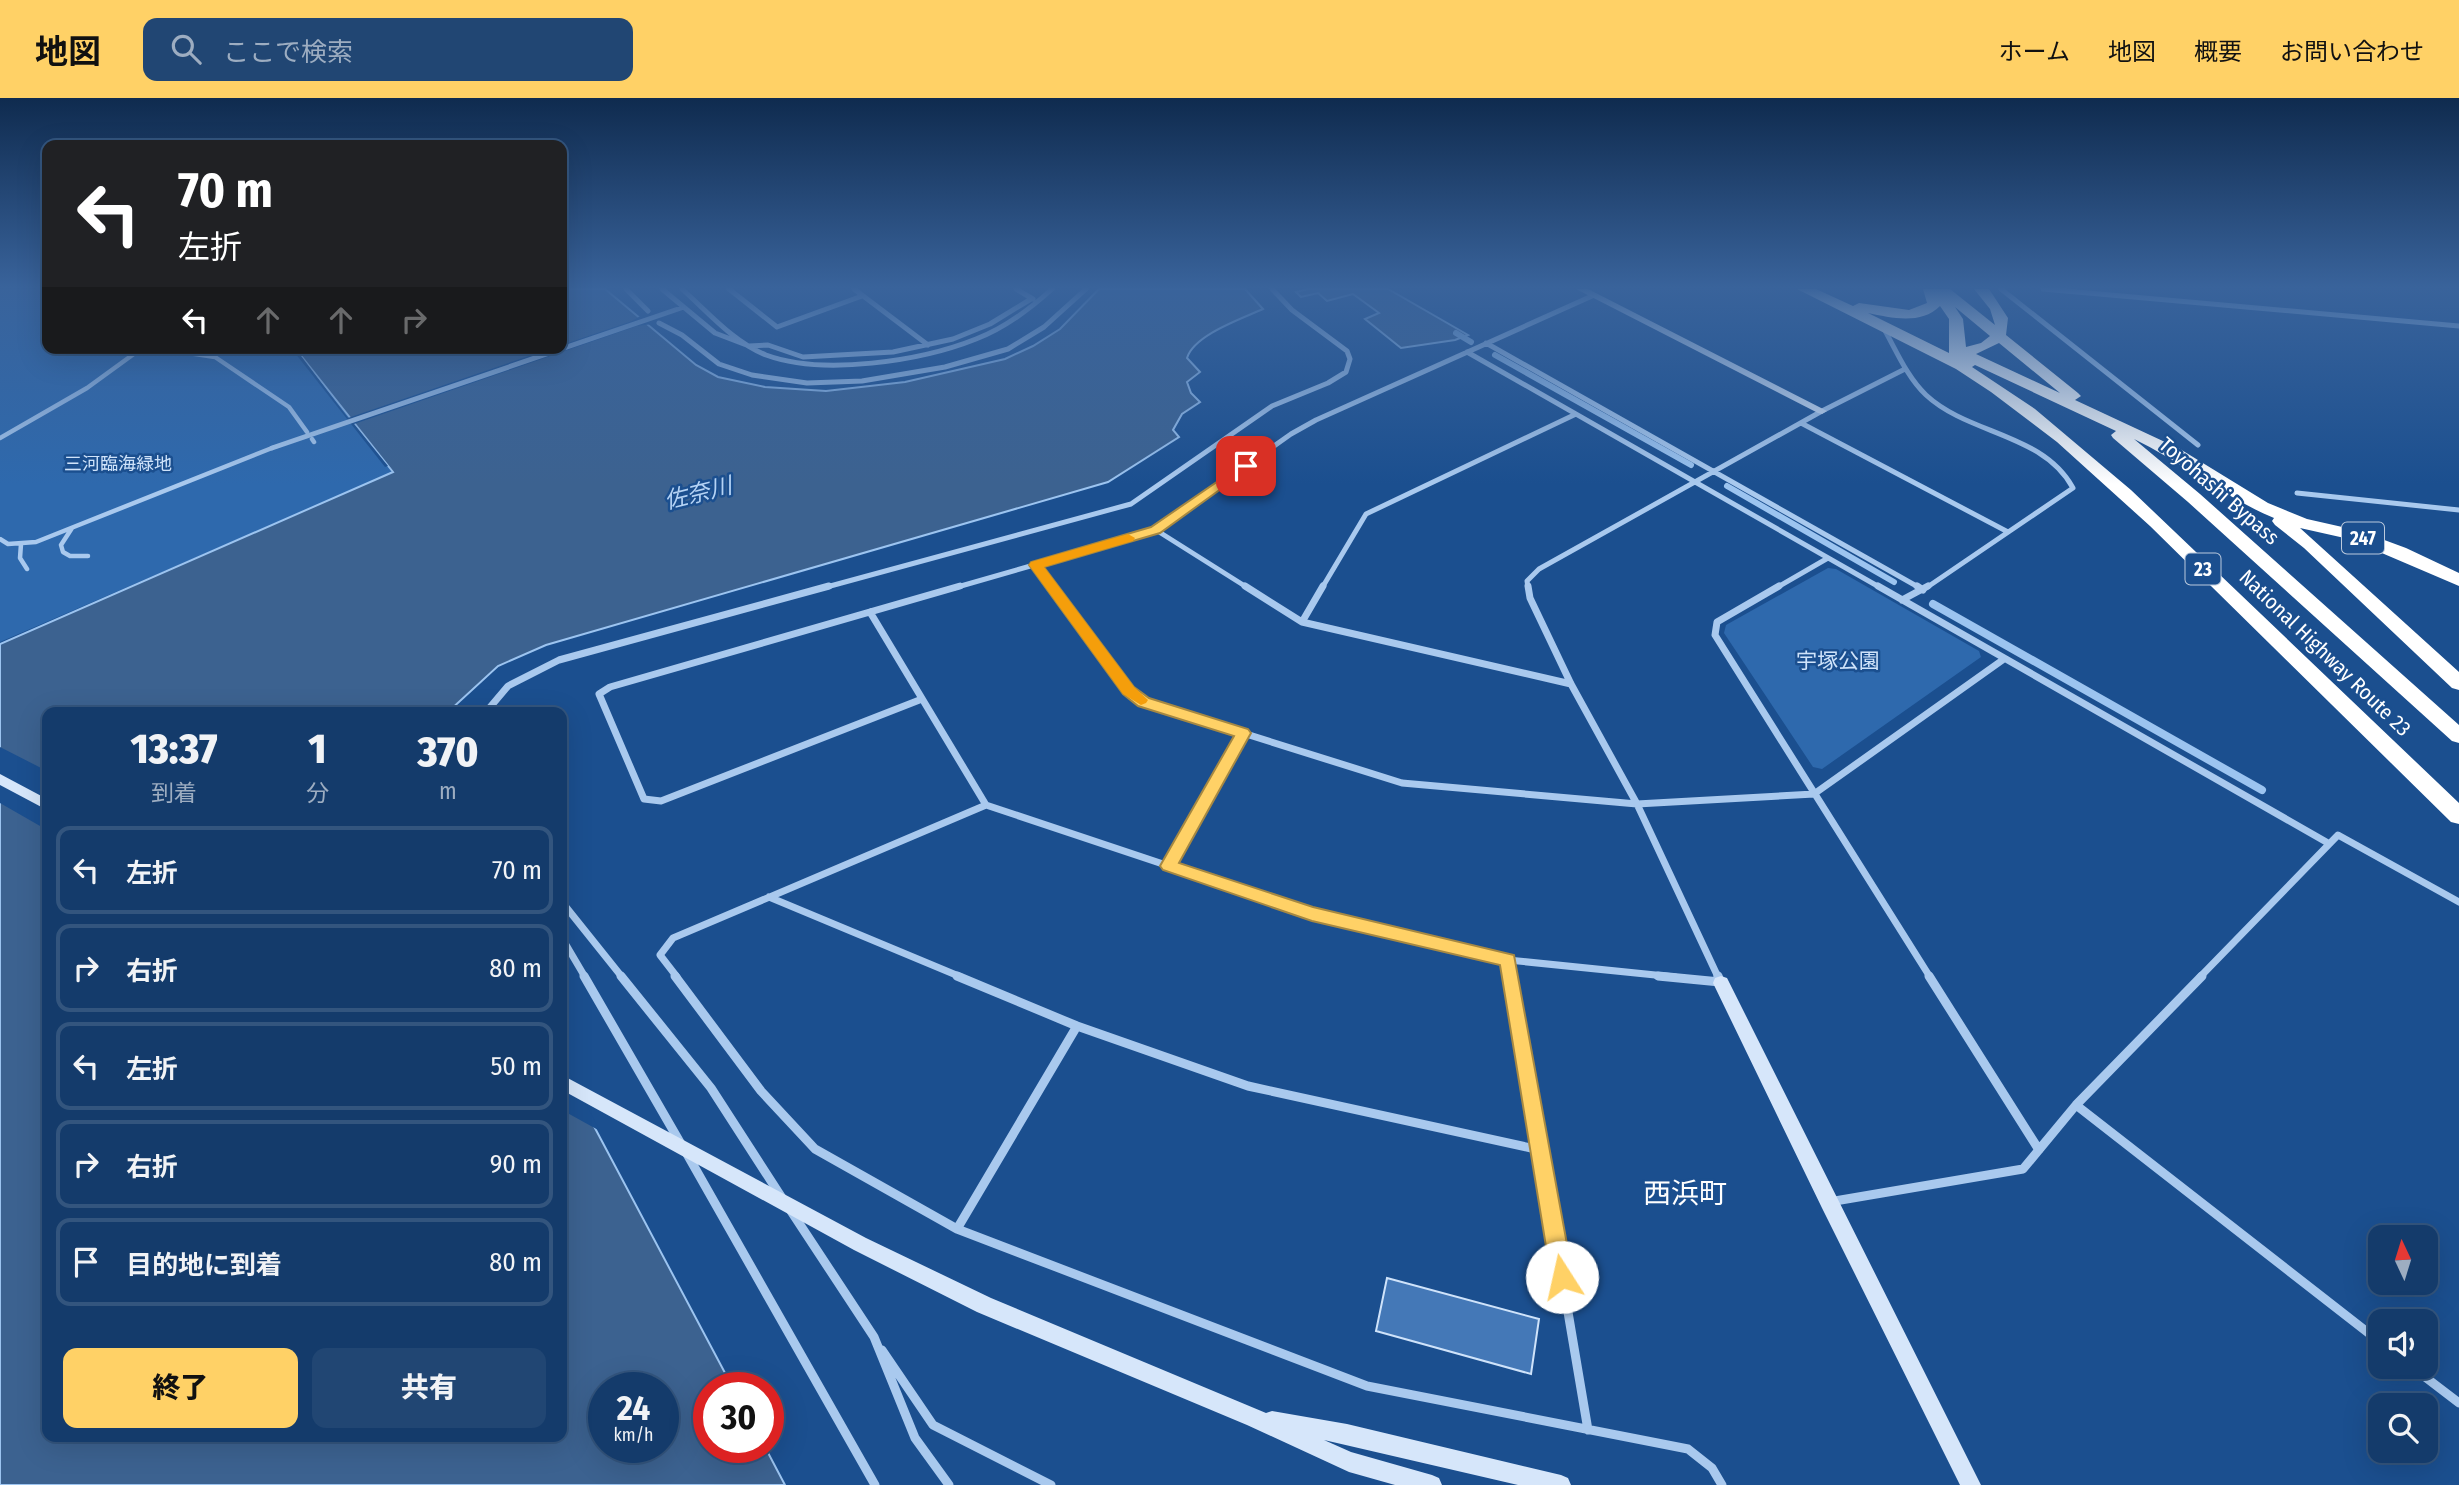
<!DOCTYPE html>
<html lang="ja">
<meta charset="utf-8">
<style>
:root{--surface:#143b6b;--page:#214673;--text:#f1f3f6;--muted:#9dadc1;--line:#33557e;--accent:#ffd166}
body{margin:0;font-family:"Fira Sans Condensed","Noto Sans JP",sans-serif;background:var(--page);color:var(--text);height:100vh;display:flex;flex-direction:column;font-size:26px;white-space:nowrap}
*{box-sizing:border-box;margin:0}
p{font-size:23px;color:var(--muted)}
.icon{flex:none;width:38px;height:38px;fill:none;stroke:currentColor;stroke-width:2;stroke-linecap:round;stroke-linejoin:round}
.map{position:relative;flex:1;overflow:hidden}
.side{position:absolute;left:42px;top:609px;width:525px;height:735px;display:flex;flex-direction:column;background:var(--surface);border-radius:14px;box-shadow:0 7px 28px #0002,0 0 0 2px var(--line)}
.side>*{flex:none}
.guide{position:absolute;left:42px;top:42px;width:525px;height:214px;border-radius:14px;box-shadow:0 7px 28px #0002,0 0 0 2px var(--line);background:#202124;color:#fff;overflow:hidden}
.needle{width:46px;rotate:356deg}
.tools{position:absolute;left:2368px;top:1127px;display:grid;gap:14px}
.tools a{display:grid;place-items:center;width:70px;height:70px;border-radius:14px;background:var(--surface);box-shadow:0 7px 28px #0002,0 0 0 2px var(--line);font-size:35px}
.speed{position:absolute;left:588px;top:1274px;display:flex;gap:14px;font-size:35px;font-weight:700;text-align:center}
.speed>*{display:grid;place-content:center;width:91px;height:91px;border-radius:50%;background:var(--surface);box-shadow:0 7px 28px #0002,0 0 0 2px var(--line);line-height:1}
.speed small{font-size:18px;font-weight:400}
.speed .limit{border:10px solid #d22;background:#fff;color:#111}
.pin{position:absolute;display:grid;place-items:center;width:60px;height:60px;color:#fff;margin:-30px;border-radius:14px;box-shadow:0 4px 10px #0006}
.me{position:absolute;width:77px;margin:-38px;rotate:350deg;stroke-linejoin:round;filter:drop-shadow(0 0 5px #0008)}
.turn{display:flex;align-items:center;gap:24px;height:147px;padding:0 21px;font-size:32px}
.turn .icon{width:91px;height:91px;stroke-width:2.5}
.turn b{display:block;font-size:49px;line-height:60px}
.lanes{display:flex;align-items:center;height:66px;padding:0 21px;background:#0003;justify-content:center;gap:35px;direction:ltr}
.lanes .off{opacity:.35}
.eta{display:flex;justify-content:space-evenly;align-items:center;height:119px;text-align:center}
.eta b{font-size:42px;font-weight:800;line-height:49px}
.primary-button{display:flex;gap:14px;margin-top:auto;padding:14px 21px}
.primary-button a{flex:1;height:80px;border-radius:14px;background:var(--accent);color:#111;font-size:28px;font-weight:800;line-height:80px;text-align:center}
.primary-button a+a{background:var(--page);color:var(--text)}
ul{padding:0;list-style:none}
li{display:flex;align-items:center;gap:21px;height:88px;margin:0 14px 10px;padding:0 7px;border:4px solid var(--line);border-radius:14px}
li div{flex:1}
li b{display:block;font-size:26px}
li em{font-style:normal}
header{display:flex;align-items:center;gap:42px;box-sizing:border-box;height:98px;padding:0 35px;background:var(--accent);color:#111}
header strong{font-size:33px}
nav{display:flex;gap:38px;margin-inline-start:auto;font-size:24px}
.search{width:490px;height:63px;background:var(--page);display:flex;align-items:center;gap:18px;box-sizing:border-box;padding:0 24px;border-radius:14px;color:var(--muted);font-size:26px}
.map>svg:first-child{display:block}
</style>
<header>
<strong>地図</strong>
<div class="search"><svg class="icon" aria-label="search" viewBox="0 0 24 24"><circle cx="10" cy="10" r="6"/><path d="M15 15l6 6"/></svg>ここで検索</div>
<nav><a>ホーム</a><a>地図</a><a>概要</a><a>お問い合わせ</a></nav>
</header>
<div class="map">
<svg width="2459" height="1387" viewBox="0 0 2459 1387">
<rect width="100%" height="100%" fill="#1b4f8f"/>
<path fill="#2e69ad" d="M 0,191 L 47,191 L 47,250 L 295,250 L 394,374 L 0,544 Z
M 1828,470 L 1836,471 L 1979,553 L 1981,559 L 1822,671 L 1813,669 L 1724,535 L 1726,527 Z"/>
<path fill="#3c6290" stroke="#9cc4f0" stroke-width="2" fill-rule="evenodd" d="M 562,191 L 605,191 L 696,267 L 718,279 L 765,289 L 826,293 L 905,284 L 1005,261 L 1033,248 L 1060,231 L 1099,191 L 1245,191 L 1263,211 C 1241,221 1194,237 1187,260 L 1200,274 L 1187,284 L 1191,295 L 1200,304 L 1182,316 L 1173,332 L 1179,339 L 1108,384 L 546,547 L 498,568 L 448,614 L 47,614 L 47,1339 L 562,1339 L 562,968 L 733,1290 L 709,1290 L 709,1349 L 765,1349 L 785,1387 L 0,1387 L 0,546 L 393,374 L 295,250 L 562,250 ZM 604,1290 L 663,1290 L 663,1349 L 604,1349 Z
M 1308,191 L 1388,191 L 1468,237 L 1455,242 L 1401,250 L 1365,221 L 1379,215 L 1353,196 L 1327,203 L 1318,195 L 1301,199 L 1296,194 Z"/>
<path fill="#1b4f8f" d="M 642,217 L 653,226 L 637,228 L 354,326 L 388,368 L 385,369 L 291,250 L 295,250 L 348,320 L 552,250 L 562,250 L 562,247 L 632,223 Z
M 0,649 L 47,673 L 47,732 L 0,705 Z
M 562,964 L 565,966 L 600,1033 L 562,1012 Z"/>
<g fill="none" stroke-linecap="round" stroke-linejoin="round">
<path stroke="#9cc4f0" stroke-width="6" d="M 1456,235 L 1471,244
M 1495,257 L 1691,367
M 1727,388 L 1894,484"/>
<path stroke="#9cc4f0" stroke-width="8" d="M 1933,506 L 2262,692"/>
</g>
<path fill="#4478b7" stroke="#cfe3fa" stroke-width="2" d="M 1387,1180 L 1539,1221 L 1531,1276 L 1376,1233 Z"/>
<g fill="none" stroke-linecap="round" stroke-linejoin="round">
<path stroke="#a9c9ee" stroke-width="4.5" d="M 155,250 L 215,259 L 289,309 L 307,334
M 0,340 L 87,290 L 142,250
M 312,341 L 314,344
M 72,430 L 61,447 L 63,454 L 70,458 L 88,458
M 0,441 L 8,446 L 36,444 L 272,350
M 21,446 L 20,460 L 27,471"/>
<path stroke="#a9c9ee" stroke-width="5" d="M 626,191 L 648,213
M 662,191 L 715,235 L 749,248 L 768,247 L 803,259 L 893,254 L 953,241 L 990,226 L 1031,201
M 682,191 C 708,214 733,244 766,257 C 823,278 921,263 976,241 C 1005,230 1030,211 1052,191
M 729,191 L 777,229 L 862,198
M 854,191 L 928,247
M 1016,191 L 1033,201
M 2001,191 L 2198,347
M 2043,191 L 2459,228
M 659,225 L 682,237 L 719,266 L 752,277 L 807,285 L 862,283 L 945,269 L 1008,251 L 1044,229 L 1086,191
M 1883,229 C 1896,252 1907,279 1926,297 C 1969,337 2043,335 2073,390 L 1926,490
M 1486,245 L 1920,490
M 1467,254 L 1881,490
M 1801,325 L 2008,434
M 272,350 L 681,210
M 2297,395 L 2459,412
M 1156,432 L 1248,490
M 1035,467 L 1052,490
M 823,490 L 1131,406 L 1272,308 L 1328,285 L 1346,274 L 1350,261 L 1347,253 L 1292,212 L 1272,191
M 954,490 L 1156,432 L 1291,336 L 1316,322 L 1592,198
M 1322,490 L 1366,416 L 1576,316
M 1528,490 L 1527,483 L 1539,471 L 1822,313 L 1905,271
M 1776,490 L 1828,460"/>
<path stroke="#a9c9ee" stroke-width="7" d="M 1051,488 L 1129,592 L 1144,604 L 1402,685 L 1637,706 L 1814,696 L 2004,561
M 1245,488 L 1302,524 L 1571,586
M 1528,488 L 1530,500 L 1571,586 L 1637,706 L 1718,879
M 1779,488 L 1717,524 L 1715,537 L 1930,879
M 1878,488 L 2328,745
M 1917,488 L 1923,492
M 1902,502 L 1928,488
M 870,514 L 986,707 L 1313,816 L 1508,862 L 1675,879
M 1302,524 L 1323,488
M 922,601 L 661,703 L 644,701 L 599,596 L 610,589 L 960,488
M 486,614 L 508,588 L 559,562 L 829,488
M 1168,768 L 1243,635
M 769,799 L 961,879
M 562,804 L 622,879
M 562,840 L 585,879
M 1508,862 L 1511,879
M 677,879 L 660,857 L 673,840 L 986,707
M 2200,879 L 2338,737 L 2459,804"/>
<path stroke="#a9c9ee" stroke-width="9" d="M 584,878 L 681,1046
M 621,878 L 711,990 L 782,1100
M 675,878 L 761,993 L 815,1051 L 957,1131 L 1367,1288 L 1688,1351 L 1712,1370 L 1722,1387
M 957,878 L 1077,928 L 1248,988 L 1540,1052
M 1511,878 L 1588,1332
M 1658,878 L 1720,884
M 1718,878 L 1721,885
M 1929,878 L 2039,1052
M 2076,1007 L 2380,1244
M 687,1056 L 875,1387
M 1829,1104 L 2023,1071 L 2076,1007 L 2202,878
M 791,1113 L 874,1239 L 915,1340 L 949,1387
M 957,1131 L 1077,928
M 882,1252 L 933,1327 L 1051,1387
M 2412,1269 L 2459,1305"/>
<path fill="#d6e6fa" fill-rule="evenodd" d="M 1576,191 L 1588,191 L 1827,313 L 1822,316 L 1818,315 Z
M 0,676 L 47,701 L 47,712 L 0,687 Z
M 1721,878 L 1727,880 L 1981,1387 L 1960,1387 L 1822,1110 L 1713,885 L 1715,880 Z
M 562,977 L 866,1140 L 991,1200 L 1266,1315 L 1272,1313 L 1347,1326 L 1561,1377 L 1568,1380 L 1571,1387 L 1518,1387 L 1324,1342 L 1351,1354 L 1432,1377 L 1439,1380 L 1442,1387 L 1395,1387 L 1349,1374 L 1247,1327 L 977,1214 L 854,1152 L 562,992 Z"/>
<path fill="#fff" fill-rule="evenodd" d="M 1797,191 L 1816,191 L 1853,208 L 1859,205 L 1909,212 L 1927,205 L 1923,191 L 1950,191 L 1995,227 L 1990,211 L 1974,191 L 1989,191 L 2008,220 L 2006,237 L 2078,295 L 2081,298 L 2075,302 L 2180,351 L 2268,405 L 2307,421 L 2360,433 L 2406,450 L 2459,475 L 2459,488 L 2349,441 L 2300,430 L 2459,574 L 2459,592 L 2452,590 L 2304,450 L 2275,427 L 2272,423 L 2274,420 C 2225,400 2182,364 2134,341 L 2200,396 L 2459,627 L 2459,645 L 2452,643 L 2188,404 L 2113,340 L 2111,337 L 2116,333 L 1975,267 L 1972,269 L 2035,311 L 2131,392 L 2459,705 L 2459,726 L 2451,724 L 2150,428 L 2057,344 L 1991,294 L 1956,271 ZM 1940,208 L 1949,221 L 1949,255 L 1868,215 C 1892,220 1921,227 1940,208 ZM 1955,209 L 1990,238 L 1981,245 L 1966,249 L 1963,221 ZM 1999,245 L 2060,295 L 1976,256 Z"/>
</g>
<linearGradient id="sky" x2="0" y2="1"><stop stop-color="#0f2b4f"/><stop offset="0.49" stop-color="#39639b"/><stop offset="1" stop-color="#39639b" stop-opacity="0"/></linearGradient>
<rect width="2459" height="386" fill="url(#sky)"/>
<path fill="#ffd166" stroke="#a68842" stroke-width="2" d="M 1246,364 L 1252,368 L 1250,370 L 1160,435 L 1044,469 L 1134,589 L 1149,600 L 1248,631 L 1251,635 L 1179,765 L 1313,809 L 1514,857 L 1573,1179 L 1570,1186 L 1562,1189 L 1555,1186 L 1551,1179 L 1500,867 L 1312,823 L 1163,772 L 1160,768 L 1234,638 L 1138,608 L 1123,596 L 1029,467 L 1031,464 L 1151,429 Z"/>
<path fill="#f59e0b" d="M 1128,436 L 1135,440 L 1133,443 L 1044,469 L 1134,589 L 1148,602 L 1146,605 L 1141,607 L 1123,596 L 1029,467 L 1031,464 Z"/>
<g text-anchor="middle" stroke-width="5" stroke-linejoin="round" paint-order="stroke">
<g font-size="18" fill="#cfe3fa" stroke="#1b4f8f">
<text x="118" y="372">三河臨海緑地</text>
</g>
<g fill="#1b4f8f" stroke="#bbcadd" stroke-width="2">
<rect x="2342" y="424.5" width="42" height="31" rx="5"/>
<rect x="2185.5" y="455.5" width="35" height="31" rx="5"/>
</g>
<g font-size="19" font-weight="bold" fill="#fff">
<text x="2363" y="447">247</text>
<text x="2203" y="478">23</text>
</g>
<g font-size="21" fill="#fff" stroke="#1b4f8f">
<text transform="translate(2219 393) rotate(41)" y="7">Toyohashi Bypass</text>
<text transform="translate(2325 555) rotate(44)" y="7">National Highway Route 23</text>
</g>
<g font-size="21" fill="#cfe3fa" stroke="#1b4f8f">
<text x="1838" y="570">宇塚公園</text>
</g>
<g font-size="23" font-style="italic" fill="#b5d3f5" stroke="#1b4f8f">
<text transform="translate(698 395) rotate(-14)" y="8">佐奈川</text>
</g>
<g font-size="28" fill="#fff" stroke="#1b4f8f">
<text x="1685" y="1105">西浜町</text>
</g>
</g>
</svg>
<div class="tools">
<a><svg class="needle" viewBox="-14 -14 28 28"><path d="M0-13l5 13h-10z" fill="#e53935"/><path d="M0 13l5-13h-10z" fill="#9dadc1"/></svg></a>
<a><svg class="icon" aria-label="sound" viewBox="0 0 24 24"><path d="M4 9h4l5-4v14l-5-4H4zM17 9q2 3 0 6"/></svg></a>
<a><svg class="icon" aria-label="search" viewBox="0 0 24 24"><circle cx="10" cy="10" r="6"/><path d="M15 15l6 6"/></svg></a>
</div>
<div class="speed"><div>24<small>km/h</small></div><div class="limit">30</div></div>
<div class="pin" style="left:1246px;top:368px;background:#d93025"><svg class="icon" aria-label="arrive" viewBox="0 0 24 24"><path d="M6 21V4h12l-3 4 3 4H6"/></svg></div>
<svg class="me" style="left:1562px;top:1179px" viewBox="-20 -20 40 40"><circle r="19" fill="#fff"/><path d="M0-13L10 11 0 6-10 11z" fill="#ffd166"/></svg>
<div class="guide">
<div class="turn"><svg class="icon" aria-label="left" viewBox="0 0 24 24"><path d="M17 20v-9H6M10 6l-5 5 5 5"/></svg><div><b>70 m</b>左折</div></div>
<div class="lanes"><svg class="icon" aria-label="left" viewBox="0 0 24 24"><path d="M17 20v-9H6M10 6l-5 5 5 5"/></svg><svg class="icon off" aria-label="ahead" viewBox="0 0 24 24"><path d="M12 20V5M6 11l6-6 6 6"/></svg><svg class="icon off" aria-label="ahead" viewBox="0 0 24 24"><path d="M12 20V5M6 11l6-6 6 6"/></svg><svg class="icon off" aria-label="right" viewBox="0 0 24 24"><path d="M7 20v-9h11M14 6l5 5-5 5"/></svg></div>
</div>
<section class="side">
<div class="eta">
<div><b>13:37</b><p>到着</p></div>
<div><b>1</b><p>分</p></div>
<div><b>370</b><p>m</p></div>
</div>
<ul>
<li><svg class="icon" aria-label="left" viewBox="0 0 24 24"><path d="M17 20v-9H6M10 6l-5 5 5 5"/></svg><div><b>左折</b></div><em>70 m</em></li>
<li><svg class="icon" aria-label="right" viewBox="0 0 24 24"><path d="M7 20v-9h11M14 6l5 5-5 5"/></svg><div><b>右折</b></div><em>80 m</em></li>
<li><svg class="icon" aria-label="left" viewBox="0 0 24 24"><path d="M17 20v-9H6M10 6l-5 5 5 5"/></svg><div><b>左折</b></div><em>50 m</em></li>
<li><svg class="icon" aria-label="right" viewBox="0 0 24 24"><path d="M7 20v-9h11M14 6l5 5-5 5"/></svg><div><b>右折</b></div><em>90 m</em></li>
<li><svg class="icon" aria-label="arrive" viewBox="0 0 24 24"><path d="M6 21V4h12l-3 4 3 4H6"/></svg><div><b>目的地に到着</b></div><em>80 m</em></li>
</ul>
<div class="primary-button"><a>終了</a><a>共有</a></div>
</section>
</div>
